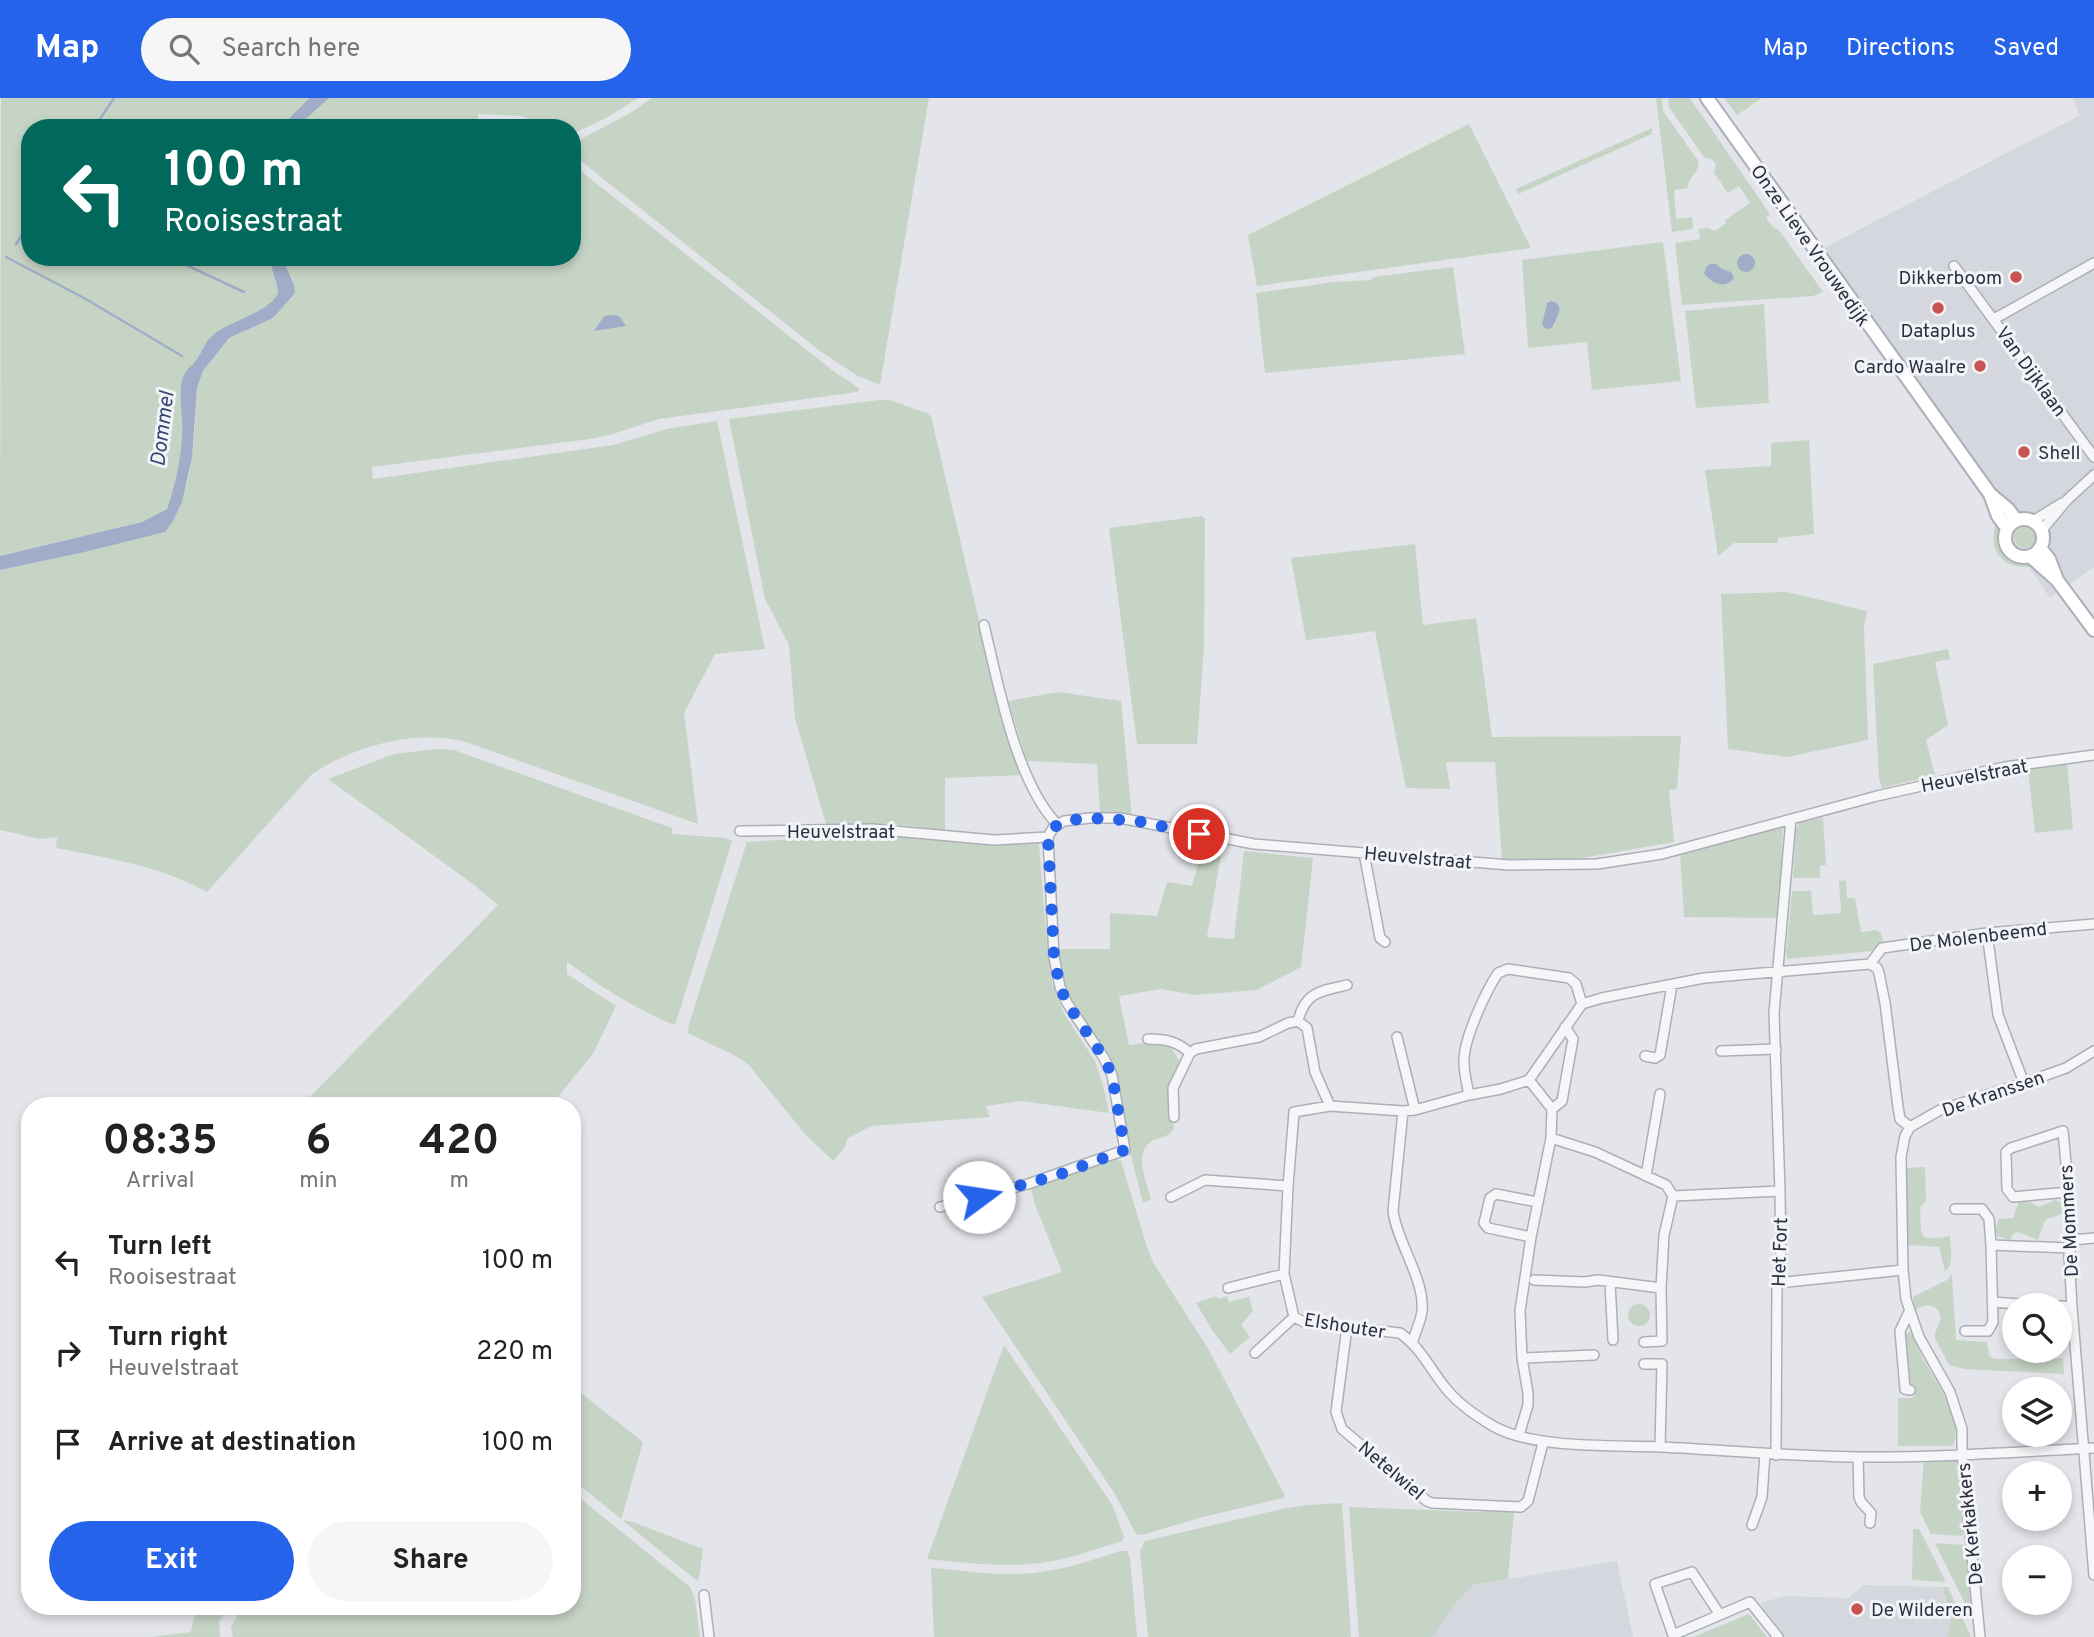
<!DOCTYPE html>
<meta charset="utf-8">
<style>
:root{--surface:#fff;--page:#f6f6f6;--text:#222;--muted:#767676;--accent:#2563eb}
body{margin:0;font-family:Overpass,sans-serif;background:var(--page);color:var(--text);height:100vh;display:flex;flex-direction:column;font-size:26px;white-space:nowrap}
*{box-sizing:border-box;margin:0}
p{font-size:23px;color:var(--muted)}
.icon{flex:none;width:38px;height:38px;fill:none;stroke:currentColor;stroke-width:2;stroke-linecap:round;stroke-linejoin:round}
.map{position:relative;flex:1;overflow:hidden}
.side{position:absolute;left:21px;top:999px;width:560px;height:518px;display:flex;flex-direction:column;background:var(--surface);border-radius:28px;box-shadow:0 4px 10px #0003}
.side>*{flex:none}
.guide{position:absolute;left:21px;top:21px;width:560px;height:147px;border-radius:28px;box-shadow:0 4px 10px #0003;background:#00695c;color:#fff;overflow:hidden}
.buttons{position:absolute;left:2002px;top:1195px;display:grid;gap:14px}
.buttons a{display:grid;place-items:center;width:70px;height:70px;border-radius:50%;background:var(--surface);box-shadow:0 4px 10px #0003;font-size:35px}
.pin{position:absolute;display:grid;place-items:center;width:60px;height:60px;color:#fff;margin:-30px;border:4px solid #fff;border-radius:50%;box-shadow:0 2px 7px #0007}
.me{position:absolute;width:77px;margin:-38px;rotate:76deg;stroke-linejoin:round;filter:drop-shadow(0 0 5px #0008)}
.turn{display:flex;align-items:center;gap:24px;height:147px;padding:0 28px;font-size:32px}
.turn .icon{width:91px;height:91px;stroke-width:2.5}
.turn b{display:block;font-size:49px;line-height:60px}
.eta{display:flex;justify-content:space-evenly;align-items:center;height:119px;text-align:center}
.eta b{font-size:42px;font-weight:700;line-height:49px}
.button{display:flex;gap:14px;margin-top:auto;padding:14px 28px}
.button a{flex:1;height:80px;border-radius:42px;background:var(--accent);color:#fff;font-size:28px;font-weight:700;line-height:80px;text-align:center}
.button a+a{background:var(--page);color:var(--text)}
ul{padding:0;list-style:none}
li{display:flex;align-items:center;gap:21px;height:91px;padding:0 28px}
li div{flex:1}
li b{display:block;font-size:26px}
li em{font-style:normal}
header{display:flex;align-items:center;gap:42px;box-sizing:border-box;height:98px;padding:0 35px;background:var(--accent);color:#fff}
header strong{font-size:33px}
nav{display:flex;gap:38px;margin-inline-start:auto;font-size:24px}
.search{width:490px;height:63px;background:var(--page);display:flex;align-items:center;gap:18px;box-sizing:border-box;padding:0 24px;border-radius:38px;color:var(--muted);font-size:26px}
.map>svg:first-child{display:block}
</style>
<header>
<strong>Map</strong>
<div class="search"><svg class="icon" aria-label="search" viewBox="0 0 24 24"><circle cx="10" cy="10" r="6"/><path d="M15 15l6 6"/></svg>Search here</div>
<nav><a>Map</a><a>Directions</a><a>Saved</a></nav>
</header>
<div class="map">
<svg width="2094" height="1539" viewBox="0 0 2094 1539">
<rect width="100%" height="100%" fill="#e3e5ea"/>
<path fill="#d5d7df" d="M 2073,0 L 2094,0 L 2094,469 L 2050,500 L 1816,154 L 2080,17 Z
M 1617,1463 L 1633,1539 L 1432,1539 L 1454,1506 L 1473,1487 Z
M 1864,1487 L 1942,1489 L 1951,1517 L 1948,1539 L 1784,1539 L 1760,1505 L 1785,1498 L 1848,1500 Z"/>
<path fill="#c6d4c5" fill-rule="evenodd" d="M 1,0 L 309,0 C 301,10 288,18 284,30 L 30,30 L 30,159 L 269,159 C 270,166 279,192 278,195 C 271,215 226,224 211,239 C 205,244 202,254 197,261 C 194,266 189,269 186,273 C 175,291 184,318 182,337 C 181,361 175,388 167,411 L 142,424 L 0,458 Z
M 329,0 L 638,0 L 608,19 L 572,36 L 572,30 L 547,30 L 545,28 L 544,30 L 296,30 ZM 478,16 L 522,18 L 542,27 L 520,26 L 512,24 L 478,26 Z
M 652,0 L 929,0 L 880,287 L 856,277 L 820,253 L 572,56 L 572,46 L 632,14 Z
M 1656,0 L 1662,0 L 1663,13 L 1699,64 L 1697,72 L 1689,83 L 1688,90 L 1674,92 L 1676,121 L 1692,119 L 1693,131 L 1672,134 Z
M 1668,0 L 1690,0 L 1770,116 L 1766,120 L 1774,130 L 1778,131 L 1823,194 L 1813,198 L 1682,207 L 1675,145 L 1700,141 L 1699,131 L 1708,130 L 1715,133 L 1726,125 L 1725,122 L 1750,105 L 1739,88 L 1728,95 L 1714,75 L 1716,66 L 1713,62 L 1704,59 L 1669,9 Z
M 1724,0 L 1762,0 L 1737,17 Z
M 1469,26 L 1531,150 L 1257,188 L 1248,137 Z
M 1652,30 L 1652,36 L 1518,96 L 1516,91 Z
M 572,66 L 832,272 L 860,291 L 857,294 L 659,321 L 610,337 L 590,341 L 372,369 L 373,381 L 613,347 L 667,331 L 717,323 L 765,551 L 715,556 L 684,615 L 698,726 L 463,643 C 413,632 354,648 312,676 L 207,794 C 160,768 108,760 56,750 L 57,739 L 40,741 L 0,732 L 0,472 L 85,454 L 165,433 C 195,394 194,337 197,290 L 203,273 L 229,240 L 273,220 L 294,182 L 286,173 L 283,159 L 572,159 Z
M 1663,144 L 1681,283 L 1592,292 L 1587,244 L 1528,250 L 1522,162 Z
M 1453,169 L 1465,256 L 1265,275 L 1256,195 L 1334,184 L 1371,182 L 1373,179 Z
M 1764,206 L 1769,305 L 1696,310 L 1685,213 Z
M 879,302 L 890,302 L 926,315 L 931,318 L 988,561 L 1023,677 L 945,680 L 945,732 L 894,726 L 826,726 L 795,620 L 789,547 L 765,501 L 729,321 Z
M 1809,342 L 1814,436 L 1778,440 L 1778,445 L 1734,445 L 1718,458 L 1705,372 L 1771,368 L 1771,345 Z
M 1202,418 L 1205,421 L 1204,547 L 1197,646 L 1137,646 L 1109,430 Z
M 1998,421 C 2002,427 2000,430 2000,437 C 1999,459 2020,460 2035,468 C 2003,475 1984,450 1998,421 Z
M2014 438a11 11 0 1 1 22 0a11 11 0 1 1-22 0Z
M 1415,446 L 1423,527 L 1476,520 L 1492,639 L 1681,638 L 1677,691 L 1669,692 L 1674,744 L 1566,763 L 1502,761 L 1495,664 L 1446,664 L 1450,691 L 1406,690 L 1375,533 L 1306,542 L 1291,460 Z
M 1787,494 L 1867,513 L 1864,528 L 1868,642 L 1787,659 L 1728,651 L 1721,496 Z
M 1948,551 L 1950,561 L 1935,564 L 1948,627 L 1926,642 L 1935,677 L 1882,690 L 1879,680 L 1873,566 Z
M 1058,594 L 1121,603 L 1132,720 L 1100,716 L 1097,666 L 1027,663 L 1008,603 Z
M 438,651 L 454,652 L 672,730 L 672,736 L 725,740 L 732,743 L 678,918 L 675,926 L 672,926 C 634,910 600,888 567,864 L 567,876 L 616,908 L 594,954 L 551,1008 L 301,1008 L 498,807 L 473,786 L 328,681 L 394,656 Z
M 2067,665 L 2073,731 L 2035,735 L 2028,671 Z
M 1823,720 L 1826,767 L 1820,768 L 1820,780 L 1793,780 L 1796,731 L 1800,724 Z
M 1783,727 L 1779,820 L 1684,819 L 1680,753 Z
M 863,736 L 887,736 L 989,746 L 1039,745 L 1046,837 L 1052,885 L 1063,914 L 1095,963 L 1103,987 L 1109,1015 L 1021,1003 L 986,1008 L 990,1019 L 871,1028 L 847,1041 L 845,1049 L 833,1063 L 805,1036 L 748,966 L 736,958 L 688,935 L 689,926 L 747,744 Z
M 1203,747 L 1222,750 L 1207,839 L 1234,841 L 1244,753 L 1313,760 L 1301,869 L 1257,892 L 1195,897 L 1161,891 L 1119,898 L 1129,947 L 1156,944 L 1168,946 L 1179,962 L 1179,969 L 1169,988 L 1174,1031 C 1168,1039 1162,1039 1154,1042 C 1132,1053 1146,1082 1151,1101 L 1143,1105 L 1127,1042 L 1120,988 L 1113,971 L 1094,937 L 1072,906 L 1063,884 L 1058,851 L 1110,851 L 1110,815 L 1157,818 L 1167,784 L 1192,788 Z
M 1846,782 L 1847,800 L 1855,800 L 1861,834 L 1876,832 L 1881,835 L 1883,842 L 1872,853 L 1788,861 L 1786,856 L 1792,793 L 1811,793 L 1813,817 L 1841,815 L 1839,783 Z
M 1113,1059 L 1121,1063 L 1147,1149 L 1154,1166 L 1209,1252 L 1285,1398 L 1283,1400 L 1199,1420 L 1142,1437 L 1136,1436 L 1115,1396 L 982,1199 L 1062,1174 L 1034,1104 L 1031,1090 Z
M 1925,1069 L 1926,1104 L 1920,1109 L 1921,1133 L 1924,1139 C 1933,1142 1941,1139 1950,1138 C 1950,1149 1955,1167 1945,1173 L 1939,1149 L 1908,1147 L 1906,1070 Z
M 2024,1101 L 2039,1109 L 2055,1102 L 2062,1105 L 2062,1116 L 2045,1122 L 2038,1142 L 2018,1134 L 2014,1135 L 2009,1142 L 1997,1138 L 1995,1132 L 1999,1121 L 2013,1120 L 2019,1103 Z
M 1952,1176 L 1956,1242 L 1987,1244 L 1989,1258 L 1995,1261 L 2063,1260 L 2064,1276 L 1964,1271 L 1949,1267 L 1934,1238 L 1941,1220 L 1938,1212 C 1930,1205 1924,1207 1915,1212 L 1913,1199 L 1947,1182 Z
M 1216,1198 L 1218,1201 L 1227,1198 L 1229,1204 L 1249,1199 L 1253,1213 L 1241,1227 L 1250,1239 L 1230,1256 L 1212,1232 L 1196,1205 Z
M1628 1217a11 11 0 1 1 22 0a11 11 0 1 1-22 0Z
M 1911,1234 C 1916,1245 1921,1258 1928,1269 C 1940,1291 1964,1321 1953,1348 L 1898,1348 L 1898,1300 L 1913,1300 L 1915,1293 L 1911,1286 L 1908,1285 L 1905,1240 L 1906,1235 Z
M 1004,1247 L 1113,1408 L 1124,1439 L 1122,1443 C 1092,1452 1062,1464 1031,1466 C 997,1469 961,1464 927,1461 Z
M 572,1288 L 643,1344 L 621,1422 L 633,1424 L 703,1451 L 699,1480 L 697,1483 L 572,1381 Z
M 1924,1361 L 1956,1361 L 1964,1436 L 1961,1438 L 1931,1436 L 1920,1414 Z
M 572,1394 L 690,1489 L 695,1501 L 700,1539 L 233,1539 L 231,1530 L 242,1509 L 572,1508 Z
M 1342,1405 L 1351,1539 L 1148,1539 L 1140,1453 L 1145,1443 L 1286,1410 L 1307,1407 Z
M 1349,1409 L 1479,1414 L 1514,1413 L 1508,1481 L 1473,1487 L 1454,1506 L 1432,1539 L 1359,1539 Z
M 1913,1431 L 1919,1431 L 1946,1484 L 1912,1482 Z
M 1935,1445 L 1966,1447 L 1974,1524 Z
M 1120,1453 L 1127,1453 L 1130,1460 L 1137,1539 L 934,1539 L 931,1470 C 960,1472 990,1477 1019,1476 C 1054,1475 1087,1464 1120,1453 Z
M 1942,1489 L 1948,1489 L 1971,1539 L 1948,1539 L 1951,1517 Z
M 204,1509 L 229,1509 L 219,1524 L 220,1539 L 152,1539 L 191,1534 L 194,1519 Z
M 1749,1516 L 1767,1539 L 1693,1539 Z"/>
<path fill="#a1adc8" d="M 309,0 L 329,0 L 296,30 L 284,30 C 288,18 301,10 309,0 Z
M1737 165a9 9 0 1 1 18 0a9 9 0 1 1-18 0Z
M 269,159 L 283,159 C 286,175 294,178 295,195 L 273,220 L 229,240 L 203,273 L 197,290 L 192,360 L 182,404 L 173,423 L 165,434 L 85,454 L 0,472 L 0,458 L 142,424 L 167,411 C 175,388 181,361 182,337 C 184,318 175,291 186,273 C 189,269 194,266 197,261 C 202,254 205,244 211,239 C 226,223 270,215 278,195 C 279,190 270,167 269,159 Z
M 1710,166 L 1716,166 L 1722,171 L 1731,174 L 1734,180 C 1725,192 1711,185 1704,175 L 1707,168 Z
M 1551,203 C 1567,207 1556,220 1552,230 L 1546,231 L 1542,227 L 1547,205 Z
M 613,217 L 619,218 L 626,228 L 594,233 L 604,218 Z"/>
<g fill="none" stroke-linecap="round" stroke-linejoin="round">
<path stroke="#a1adc8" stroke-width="2.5" d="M 94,30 L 114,0
M 16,146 L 30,125
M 6,159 L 84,200 L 182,258
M 169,159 L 244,194"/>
<defs>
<path id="minor" d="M 1954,168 L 2094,359
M 1994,221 L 2094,165
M 2033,423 L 2062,405
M 2042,432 L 2067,402 L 2094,377
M 984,527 C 998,585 1016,684 1057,726
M 740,733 L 872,731 L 994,742 L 1048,739
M 1048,739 L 1053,730 L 1064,723 L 1090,720 L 1120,720 L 1254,746 L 1509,767 L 1597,766 L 1662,756 L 1877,698 L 2005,669 L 2094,657
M 1364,755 L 1380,840 L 1385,844
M 1987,835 L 1998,917 L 2024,985
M 1870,866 L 1882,850 L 1987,835 L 2094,826
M 1298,923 C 1305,894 1320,893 1347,887
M 1397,939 L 1415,1012
M 1148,941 C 1165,941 1177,943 1190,955
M 1721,953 L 1776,951
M 1645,958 L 1655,960 L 1660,957 L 1672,887
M 1529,982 L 1552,1011
M 1469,997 C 1467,987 1464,975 1464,964 C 1463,942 1486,893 1498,875 L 1508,871 L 1569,880 L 1576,886 L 1582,906
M 1403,1013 L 1393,1113 C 1397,1145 1425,1181 1422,1213 C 1421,1223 1415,1235 1412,1245
M 1174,1019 L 1173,990 L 1190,955 L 1196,951 L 1259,939 L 1288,925 L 1298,923 L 1307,930 L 1315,974 L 1330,1008
M 1910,1029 L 1900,1021 L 1898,1009 L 1885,905 L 1879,875 L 1877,870 L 1870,866 L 1704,880 L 1602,900 L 1582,906 L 1529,982 L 1501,991 L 1469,997 L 1415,1012 L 1403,1013 L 1330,1008 L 1294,1014 L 1288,1088 L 1284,1176 L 1294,1219 L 1306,1225 L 1400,1235 C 1420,1249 1429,1269 1444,1288 C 1456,1304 1476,1318 1493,1328 C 1533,1351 1613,1347 1660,1349 C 1725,1352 1790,1358 1856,1359 C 1935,1360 2015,1354 2094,1350
M 1551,1040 L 1595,1054 L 1666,1087 L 1673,1098 L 1780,1093
M 1646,1078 L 1660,996
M 2069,1094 L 2013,1099 L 2007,1091 L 2006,1054 L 2011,1050 L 2063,1033 L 2073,1142 L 2069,1157 L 2072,1209 L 2094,1477
M 1171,1099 L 1205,1082 L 1288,1088
M 940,1109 L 1028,1086 L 1125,1052 L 1112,977 L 1104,960 L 1067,905 L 1060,889 L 1054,859 L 1048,739
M 1955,1111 L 1982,1111 L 1989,1121 L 1991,1147 L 2070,1150
M 1531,1139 L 1488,1130 L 1484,1125 L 1490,1100 L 1496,1096 L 1537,1104
M 2073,1142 L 2094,1140
M 1534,1182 L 1585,1184 L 1598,1182 L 1661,1190
M 1610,1185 L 1613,1242
M 1777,1185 L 1903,1172
M 1228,1190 L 1284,1176
M 1992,1204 L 2047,1208
M 2060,1208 L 2072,1209
M 1909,1214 L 1900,1233 L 1905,1291 L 1910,1292
M 1347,1229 L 1336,1314 L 1342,1331 L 1427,1403 L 1432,1405 L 1521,1409 L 1528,1403 L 1543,1345
M 1965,1233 L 1988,1233 L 1993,1224 L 1991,1147
M 1644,1244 L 1662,1243 L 1661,1190 L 1664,1137 L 1673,1098
M 1255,1255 L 1294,1219
M 1522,1260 L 1594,1257
M 1644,1266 L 1662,1266 L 1660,1349
M 1519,1337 L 1528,1307 L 1528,1295 L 1522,1260 L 1520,1213 L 1531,1139 L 1551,1040 L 1552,1011 L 1562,1003 L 1573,941 L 1565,929
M 1776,1357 L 1777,1185 L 1781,1169 L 1780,1093 L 1774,915 L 1791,721
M 1858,1359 L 1859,1399 L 1861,1404 L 1871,1415 L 1870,1425
M 1752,1427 L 1762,1399 L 1765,1356
M 704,1497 L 709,1539
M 1720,1517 L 1692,1474 L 1655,1486 L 1673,1537 L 1750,1504 L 1778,1539
M 1980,1539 L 1962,1355 L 1962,1331 L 1950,1294 L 1919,1239 L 1906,1201 L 1903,1172 L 1901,1059 L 1905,1038 L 1910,1029 L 1940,1012 L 2024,985 L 2066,970 L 2094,953"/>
<path id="secondary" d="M 1707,0 L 1990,396 L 2008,411 L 2016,422
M 1990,396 L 1998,418 L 2007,430
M2005 440a19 19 0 1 1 38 0a19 19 0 1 1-38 0Z
M 2040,450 L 2049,461 L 2057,482
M 2030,458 L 2057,482 L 2094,532"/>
</defs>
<use href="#minor" stroke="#acafb8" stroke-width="12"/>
<use href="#secondary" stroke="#acafb8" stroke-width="16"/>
<use href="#minor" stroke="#f6f6f9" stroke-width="9"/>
<use href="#secondary" stroke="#fff" stroke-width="12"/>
</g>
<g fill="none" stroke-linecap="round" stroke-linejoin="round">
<path stroke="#2563eb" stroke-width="12" stroke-dasharray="0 21.6" d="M 979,1099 L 1061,1076 L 1125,1052 L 1112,977 L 1104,960 L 1067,905 L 1060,889 L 1054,859 L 1048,739 L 1053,730 L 1064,723 L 1090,720 L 1137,723 L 1199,736"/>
</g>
<g fill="#c75451" stroke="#f3f4f8" stroke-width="2.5">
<circle cx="2016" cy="179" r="7"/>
<circle cx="1938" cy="210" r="7"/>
<circle cx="1980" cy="268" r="7"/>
<circle cx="2024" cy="354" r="7"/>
<circle cx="1857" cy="1511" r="7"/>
</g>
<g text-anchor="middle" stroke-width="6" stroke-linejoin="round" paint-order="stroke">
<g font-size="19" fill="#2c3042" stroke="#f3f4f8">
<text transform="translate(1811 147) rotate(55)" y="7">Onze Lieve Vrouwedijk</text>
<text transform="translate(2032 273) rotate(54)" y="7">Van Dijklaan</text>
<text transform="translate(1974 677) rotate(-11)" y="7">Heuvelstraat</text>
<text x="841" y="740">Heuvelstraat</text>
<text transform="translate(1418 759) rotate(5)" y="7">Heuvelstraat</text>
<text transform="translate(1978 838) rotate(-7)" y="7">De Molenbeemd</text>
<text transform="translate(1993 995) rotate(-19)" y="7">De Kranssen</text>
<text transform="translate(2068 1123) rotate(-93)" y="7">De Mommers</text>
<text transform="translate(1779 1154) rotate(-88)" y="7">Het Fort</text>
<text transform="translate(1345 1227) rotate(9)" y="7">Elshouter</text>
<text transform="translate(1392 1372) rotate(40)" y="7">Netelwiel</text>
<text transform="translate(1969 1426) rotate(-96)" y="7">De Kerkakkers</text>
</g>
<g font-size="19" fill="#2c3042" stroke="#f3f4f8" text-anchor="end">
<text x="2002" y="186">Dikkerboom</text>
<text x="1938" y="239" text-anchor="middle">Dataplus</text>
<text x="1966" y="275">Cardo Waalre</text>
<text x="2038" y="361" text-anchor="start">Shell</text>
<text x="1871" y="1518" text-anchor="start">De Wilderen</text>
</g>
<g font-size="21" font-style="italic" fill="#384874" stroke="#f3f4f8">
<text transform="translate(162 331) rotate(-83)" y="7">Dommel</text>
</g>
</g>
</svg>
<div class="buttons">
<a><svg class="icon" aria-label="search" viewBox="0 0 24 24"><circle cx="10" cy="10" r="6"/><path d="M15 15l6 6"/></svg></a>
<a><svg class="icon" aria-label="layers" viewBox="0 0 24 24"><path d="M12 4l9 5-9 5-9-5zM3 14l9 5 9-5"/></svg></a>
<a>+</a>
<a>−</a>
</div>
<div class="pin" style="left:1199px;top:736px;background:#d93025"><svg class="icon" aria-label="arrive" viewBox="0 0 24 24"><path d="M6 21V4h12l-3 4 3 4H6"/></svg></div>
<svg class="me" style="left:979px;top:1099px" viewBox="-20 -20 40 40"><circle r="19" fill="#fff"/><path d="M0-13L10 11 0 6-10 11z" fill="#2563eb"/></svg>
<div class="guide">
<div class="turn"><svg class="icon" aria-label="left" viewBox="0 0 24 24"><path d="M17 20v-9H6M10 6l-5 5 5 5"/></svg><div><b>100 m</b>Rooisestraat</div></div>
</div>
<section class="side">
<div class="eta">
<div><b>08:35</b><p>Arrival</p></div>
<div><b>6</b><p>min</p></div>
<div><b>420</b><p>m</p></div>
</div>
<ul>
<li><svg class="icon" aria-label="left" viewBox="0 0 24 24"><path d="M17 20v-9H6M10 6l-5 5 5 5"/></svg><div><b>Turn left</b><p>Rooisestraat</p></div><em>100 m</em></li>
<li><svg class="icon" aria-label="right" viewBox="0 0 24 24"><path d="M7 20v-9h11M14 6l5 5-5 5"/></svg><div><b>Turn right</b><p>Heuvelstraat</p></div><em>220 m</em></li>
<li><svg class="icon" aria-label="arrive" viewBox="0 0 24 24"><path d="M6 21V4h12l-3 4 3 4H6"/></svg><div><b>Arrive at destination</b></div><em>100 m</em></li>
</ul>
<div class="button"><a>Exit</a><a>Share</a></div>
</section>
</div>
